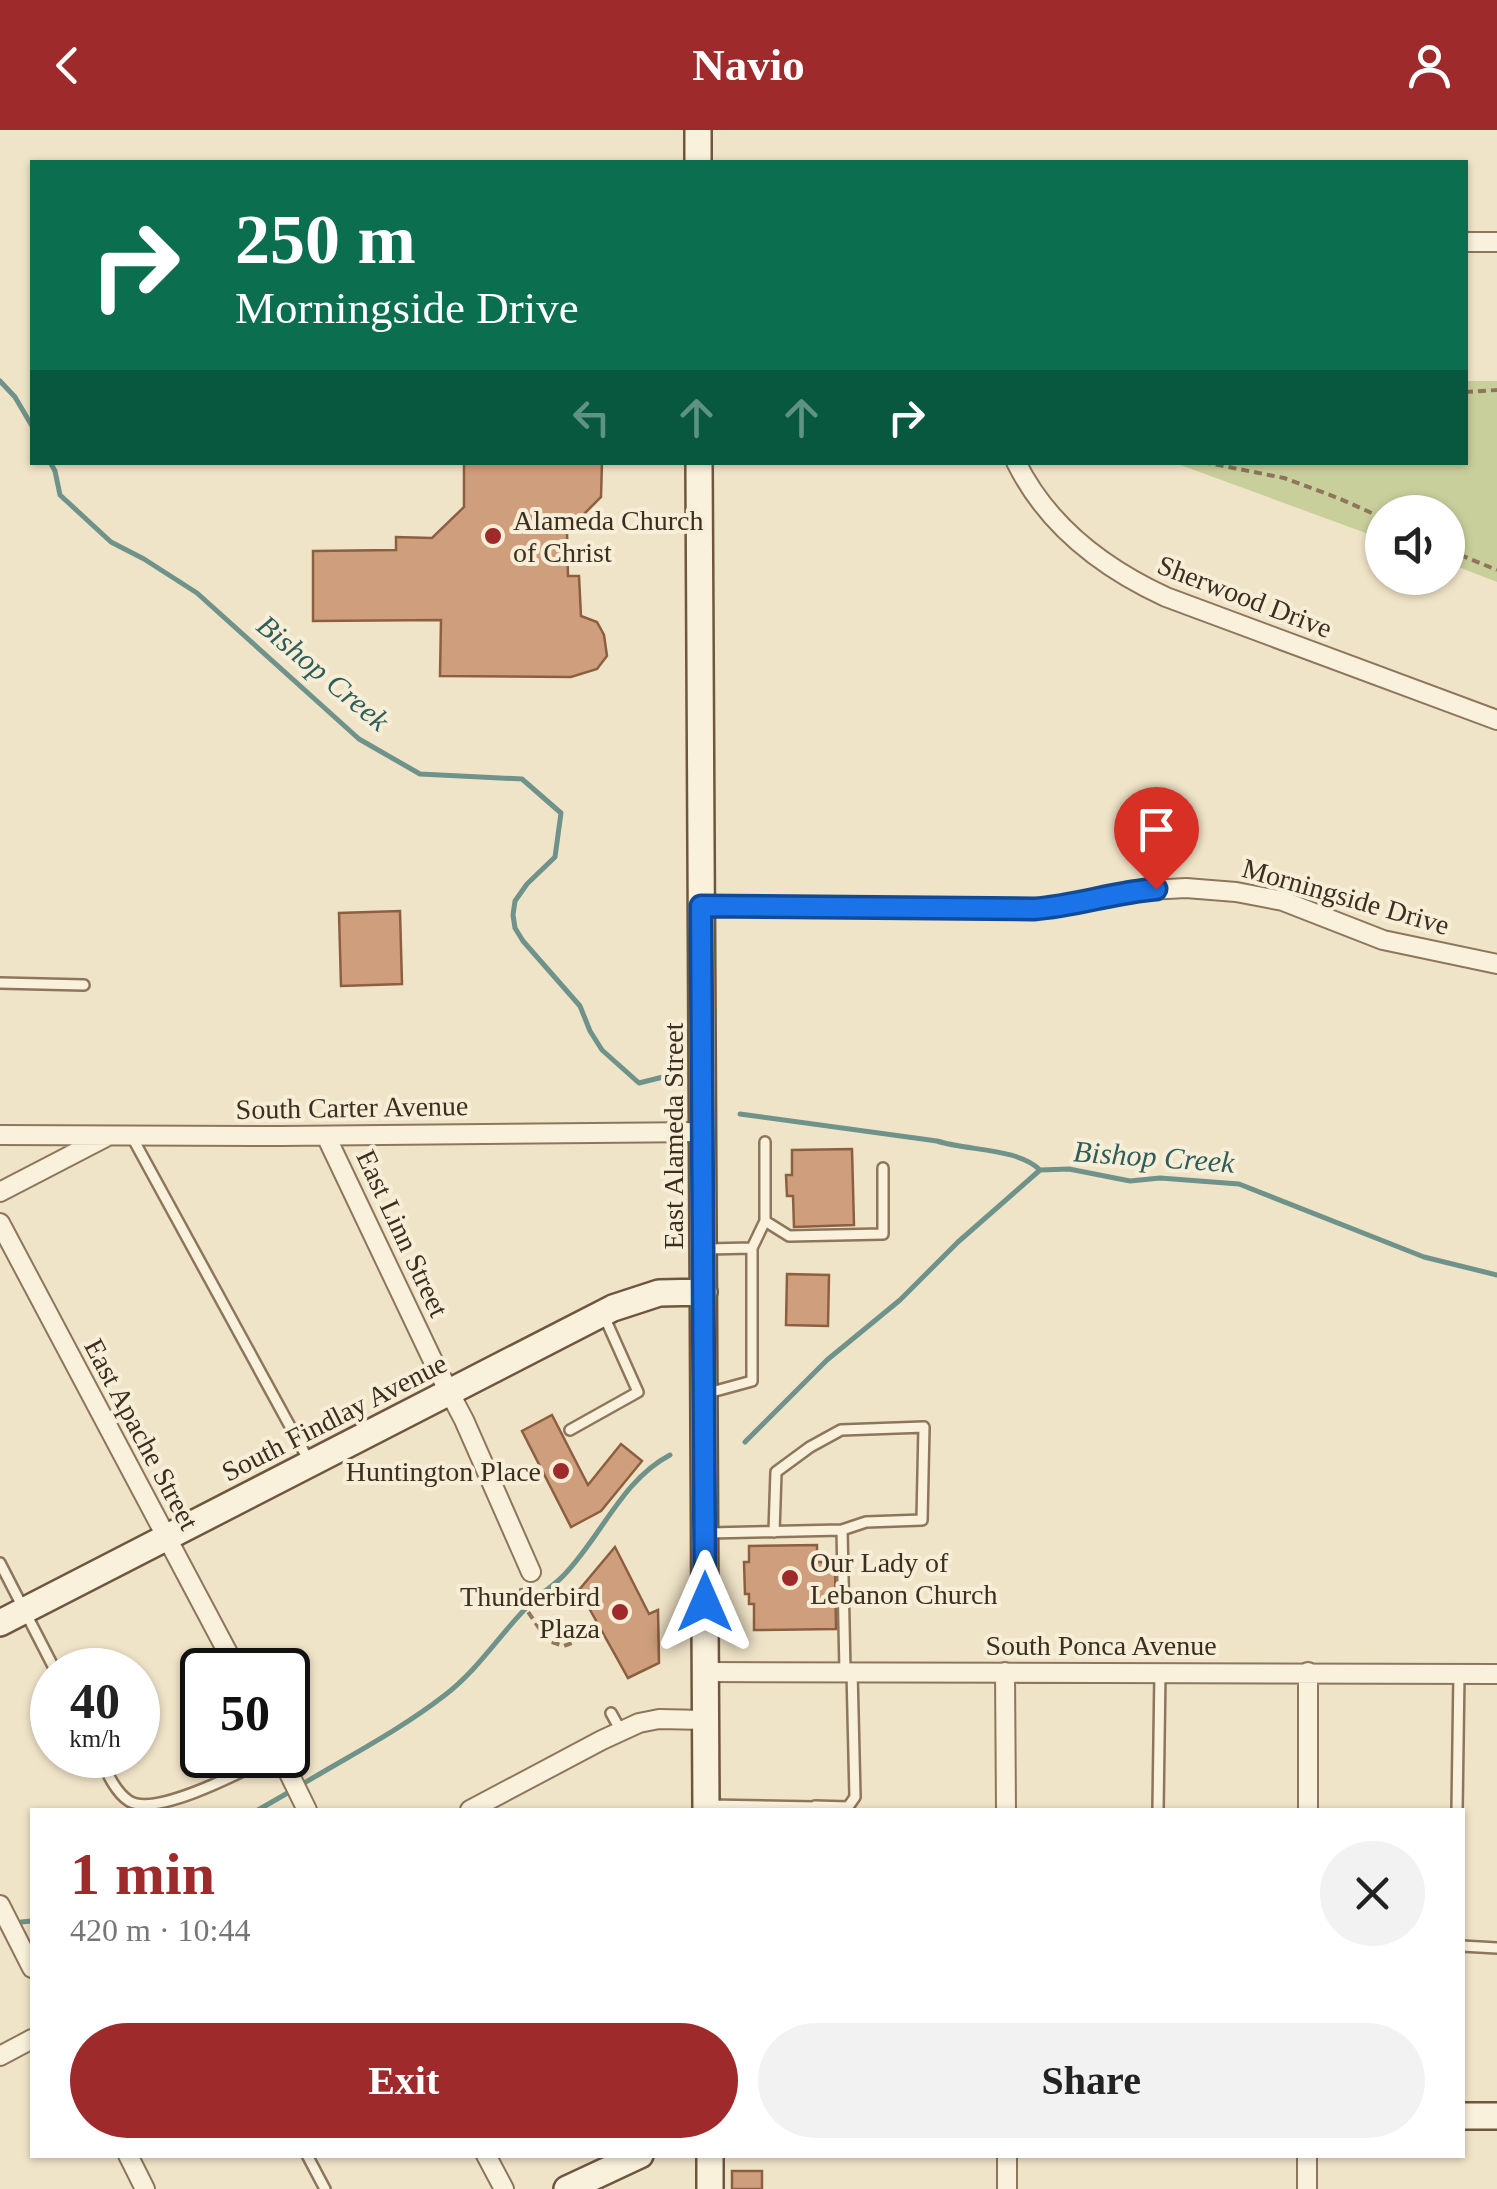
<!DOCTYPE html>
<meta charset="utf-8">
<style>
:root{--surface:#fff;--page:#f2f2f2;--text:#222;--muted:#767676;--accent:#9e2a2b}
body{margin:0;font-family:Georgia,serif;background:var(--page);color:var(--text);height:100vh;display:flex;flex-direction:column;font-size:38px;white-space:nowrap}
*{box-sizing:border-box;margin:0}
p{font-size:32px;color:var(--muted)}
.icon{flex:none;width:55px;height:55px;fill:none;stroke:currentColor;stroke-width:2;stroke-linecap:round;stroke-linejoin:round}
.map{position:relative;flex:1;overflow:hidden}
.side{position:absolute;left:30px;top:1678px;width:1435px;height:350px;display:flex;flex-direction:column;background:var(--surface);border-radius:0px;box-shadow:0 2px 8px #0004}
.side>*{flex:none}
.guide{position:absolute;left:30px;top:30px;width:1438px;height:305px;border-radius:0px;box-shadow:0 2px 8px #0004;background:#0b6e4f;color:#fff;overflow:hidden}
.tools{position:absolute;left:1365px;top:365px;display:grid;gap:20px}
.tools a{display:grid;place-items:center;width:100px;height:100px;border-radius:50%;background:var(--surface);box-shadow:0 2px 8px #0004;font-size:50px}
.speed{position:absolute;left:30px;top:1518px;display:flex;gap:20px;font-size:50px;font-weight:700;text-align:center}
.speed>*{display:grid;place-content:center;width:130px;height:130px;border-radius:50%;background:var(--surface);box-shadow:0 2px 8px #0004;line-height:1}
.speed small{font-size:25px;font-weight:400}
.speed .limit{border:5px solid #111;border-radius:15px;background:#fff;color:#111}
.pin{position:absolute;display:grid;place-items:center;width:85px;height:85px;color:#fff;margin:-102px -42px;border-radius:50% 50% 50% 0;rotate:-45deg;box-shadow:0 0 10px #0007}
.pin .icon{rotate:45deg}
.me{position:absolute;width:110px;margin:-55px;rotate:0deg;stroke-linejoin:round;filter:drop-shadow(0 0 8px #0008)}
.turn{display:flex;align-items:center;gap:35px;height:210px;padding:0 40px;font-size:45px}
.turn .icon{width:130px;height:130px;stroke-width:2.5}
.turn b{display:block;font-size:70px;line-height:85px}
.lanes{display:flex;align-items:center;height:95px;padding:0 40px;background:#0003;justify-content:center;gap:50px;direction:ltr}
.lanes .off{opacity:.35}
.round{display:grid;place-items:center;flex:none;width:105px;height:105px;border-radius:52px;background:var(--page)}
.overview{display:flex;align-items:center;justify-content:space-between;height:170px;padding:0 40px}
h1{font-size:60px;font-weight:700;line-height:75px;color:var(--accent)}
.action{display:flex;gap:20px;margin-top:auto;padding:20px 40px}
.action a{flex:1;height:115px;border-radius:60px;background:var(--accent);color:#fff;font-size:40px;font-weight:700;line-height:115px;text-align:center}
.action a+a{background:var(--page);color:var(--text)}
header{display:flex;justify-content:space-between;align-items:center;height:130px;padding:0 40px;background:var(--accent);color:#fff;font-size:45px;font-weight:700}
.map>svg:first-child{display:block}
</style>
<header><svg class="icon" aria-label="back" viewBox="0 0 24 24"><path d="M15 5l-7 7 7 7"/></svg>Navio<svg class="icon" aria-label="person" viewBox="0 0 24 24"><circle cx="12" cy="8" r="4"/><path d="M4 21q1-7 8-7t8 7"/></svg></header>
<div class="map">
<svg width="1497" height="2059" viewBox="0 0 1497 2059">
<rect width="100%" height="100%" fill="#f0e4c8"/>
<path fill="#c9cf9b" d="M 1465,251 L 1497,251 L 1497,452 L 1448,433 L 1448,382 L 1382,382 L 1382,409 L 1175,333 L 1465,332 Z"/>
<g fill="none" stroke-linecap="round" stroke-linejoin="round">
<path stroke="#6f938a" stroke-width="5" d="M 0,251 L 15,267 L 32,296
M 50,332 L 55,341 L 60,365 L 111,412 L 144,429 L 197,463 L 359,609 L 420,644 L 522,649 L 561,683 L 555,727 L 527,754 L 515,771 L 513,785 L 515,798 L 523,811 L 580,876 L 590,901 L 602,920 L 639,953 L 663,947
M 740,984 L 937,1011 C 968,1021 1018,1018 1040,1040 L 1069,1039 L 1130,1051 L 1160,1048 L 1239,1054 L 1424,1127 L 1497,1145
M 745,1312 L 827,1230 L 900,1170 L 958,1112 L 1040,1040
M 301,1655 C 349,1626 400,1600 445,1565 C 478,1540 500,1504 529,1475 C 539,1464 554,1456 564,1445 C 601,1407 622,1350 670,1325
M 258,1680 L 291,1661
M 21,1792 L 32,1791"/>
</g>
<path fill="#cf9f7d" stroke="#8d5f41" stroke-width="2.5" d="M 464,332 L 602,332 L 601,367 L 567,401 L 568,446 L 579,446 L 581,486 L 597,492 L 604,505 L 607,526 L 597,539 L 571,547 L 440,546 L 441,490 L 313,491 L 313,421 L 396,420 L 396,407 L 432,408 L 464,377 Z
M 400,781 L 402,854 L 341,856 L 339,783 Z
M 852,1019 L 854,1095 L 794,1097 L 793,1066 L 787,1066 L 786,1045 L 792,1045 L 792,1020 Z
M 787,1144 L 829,1145 L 828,1196 L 786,1195 Z
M 552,1285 L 588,1355 L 621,1314 L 642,1331 L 601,1381 L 571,1397 L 522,1301 Z
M 817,1415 L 817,1432 L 835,1432 L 836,1499 L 754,1500 L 754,1474 L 749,1474 L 749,1464 L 745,1464 L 744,1432 L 749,1432 L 749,1416 Z
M 615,1417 L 649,1484 L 658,1480 L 659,1533 L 628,1548 L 579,1460 Z
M 732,2041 L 762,2041 L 762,2059 L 732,2059 Z"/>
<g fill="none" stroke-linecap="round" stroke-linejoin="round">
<defs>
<path id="lane" d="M 0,853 L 84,855
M 132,1007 L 309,1331
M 765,1091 L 789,1106 L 883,1104 L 883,1038
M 752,1118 L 765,1091 L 765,1012
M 707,1119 L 752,1118 L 752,1251 L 708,1263
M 570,1300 L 638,1262 L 604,1186
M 842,1400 L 845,1541
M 709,1403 L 842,1400 L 866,1392 L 922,1390 L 924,1297 L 841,1300 L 810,1317 L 776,1342 L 774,1402
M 0,1433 L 55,1540
M 611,1583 L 621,1601
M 99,1625 C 106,1640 114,1661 129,1671 C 156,1688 247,1639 275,1625
M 707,1675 L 815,1677
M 815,1676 L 848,1677 L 855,1667 L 852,1541
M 1158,1680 L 1160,1542
M 1457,1680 L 1459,1544
M 1462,1816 L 1497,1818
M 307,2025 L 325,2059"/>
<path id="street" d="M 1465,112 L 1497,112
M 1016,332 C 1047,395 1103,438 1166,467 L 1497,590
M 701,776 L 1035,779 L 1075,774 L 1130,761 L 1186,758 L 1236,762 L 1283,771 L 1383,810 L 1497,834
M 0,1005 L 281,1006 L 704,1002
M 326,1006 L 434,1233 L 464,1290 L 531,1442
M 0,1062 L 106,1007
M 0,1093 L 237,1540
M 705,1542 L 1497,1544
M 1005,1542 L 1006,1680
M 280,1625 L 307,1680
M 470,1680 L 602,1610 L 639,1593 L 659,1589 L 705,1590
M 1308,1680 L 1308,1542
M 0,1775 L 32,1838
M 0,1926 L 32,1909
M 128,2025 L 145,2059
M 486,2025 L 504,2059
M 1307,2025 L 1307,2059
M 1007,2059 L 1007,2025"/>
<path id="secondary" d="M 698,0 L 698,32
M 699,332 L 706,1680
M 0,1493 L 613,1178 L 659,1163 L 704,1162
M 1462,1986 L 1497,1986
M 567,2059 L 640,2025
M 710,2059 L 710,2025"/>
</defs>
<use href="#lane" stroke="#8d765c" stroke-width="14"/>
<use href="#street" stroke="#8d765c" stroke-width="22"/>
<use href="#secondary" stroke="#6f573f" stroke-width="30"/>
<path stroke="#8d765c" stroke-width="4" stroke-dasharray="8 5" stroke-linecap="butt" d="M 1465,262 L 1497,260
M 1203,332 L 1284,348 L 1338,368 L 1374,384 L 1382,391
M 1448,420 L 1497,440
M 521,1458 L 522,1473 L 548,1511 L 564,1516 L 575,1512"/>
<use href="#lane" stroke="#faf1dc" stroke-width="9"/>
<use href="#street" stroke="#faf1dc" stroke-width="18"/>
<use href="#secondary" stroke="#faf1dc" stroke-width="25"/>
</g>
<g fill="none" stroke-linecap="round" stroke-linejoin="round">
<defs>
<path id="route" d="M 705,1472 L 701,776 L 1034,779 C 1076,776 1115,762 1156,759"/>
</defs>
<use href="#route" stroke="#114b97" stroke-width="25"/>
<use href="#route" stroke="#1a73e8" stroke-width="18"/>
</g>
<g fill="#9e2a2b" stroke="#f7eed8" stroke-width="4">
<circle cx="493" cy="406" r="10"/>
<circle cx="561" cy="1341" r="10"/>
<circle cx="790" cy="1448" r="10"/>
<circle cx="620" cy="1482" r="10"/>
</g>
<g text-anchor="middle" stroke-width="8" stroke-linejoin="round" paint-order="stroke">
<g font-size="28" fill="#3d2e20" stroke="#f7eed8" text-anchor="start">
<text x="513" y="400">Alameda Church<tspan x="513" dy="32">of Christ</tspan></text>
<text x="541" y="1351" text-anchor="end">Huntington Place</text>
<text x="810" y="1442">Our Lady of<tspan x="810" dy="32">Lebanon Church</tspan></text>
<text x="600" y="1476" text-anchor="end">Thunderbird<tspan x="600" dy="32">Plaza</tspan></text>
</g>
<g font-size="28" fill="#3d2e20" stroke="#f7eed8">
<text transform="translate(1245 466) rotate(21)" y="10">Sherwood Drive</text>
<text transform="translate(1346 766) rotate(16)" y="10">Morningside Drive</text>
<text transform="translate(352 977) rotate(-1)" y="10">South Carter Avenue</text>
<text transform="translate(673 1006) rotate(-90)" y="10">East Alameda Street</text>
<text transform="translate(403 1103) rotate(65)" y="10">East Linn Street</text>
<text transform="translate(334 1287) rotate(-27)" y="10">South Findlay Avenue</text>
<text transform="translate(142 1304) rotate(62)" y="10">East Apache Street</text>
<text x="1101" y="1525">South Ponca Avenue</text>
</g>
<g font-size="30" font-style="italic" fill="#2f5d5a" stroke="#f7eed8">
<text transform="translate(323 543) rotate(40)" y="10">Bishop Creek</text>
<text transform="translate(1154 1027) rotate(4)" y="10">Bishop Creek</text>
</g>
</g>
</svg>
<div class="tools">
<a><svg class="icon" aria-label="sound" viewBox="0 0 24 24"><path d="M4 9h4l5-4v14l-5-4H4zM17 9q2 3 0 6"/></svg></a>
</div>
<div class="speed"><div>40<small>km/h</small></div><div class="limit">50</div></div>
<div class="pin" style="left:1156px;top:759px;background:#d93025"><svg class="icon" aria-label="arrive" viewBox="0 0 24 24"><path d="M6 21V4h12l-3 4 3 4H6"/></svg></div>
<svg class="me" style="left:705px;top:1472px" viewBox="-20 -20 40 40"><path d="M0-17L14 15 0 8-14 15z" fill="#1a73e8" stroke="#fff" stroke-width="4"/></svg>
<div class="guide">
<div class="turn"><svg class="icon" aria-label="right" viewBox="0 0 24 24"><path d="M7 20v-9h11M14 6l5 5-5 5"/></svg><div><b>250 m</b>Morningside Drive</div></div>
<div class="lanes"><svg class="icon off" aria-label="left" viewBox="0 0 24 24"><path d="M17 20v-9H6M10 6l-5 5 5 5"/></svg><svg class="icon off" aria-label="ahead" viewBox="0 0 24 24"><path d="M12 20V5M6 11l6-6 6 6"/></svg><svg class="icon off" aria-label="ahead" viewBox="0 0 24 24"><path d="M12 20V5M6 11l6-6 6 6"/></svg><svg class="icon" aria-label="right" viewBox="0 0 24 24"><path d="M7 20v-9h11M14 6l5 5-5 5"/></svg></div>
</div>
<section class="side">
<div class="overview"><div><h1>1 min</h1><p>420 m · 10:44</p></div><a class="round"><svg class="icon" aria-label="close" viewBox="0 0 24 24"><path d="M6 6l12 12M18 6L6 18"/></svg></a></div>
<div class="action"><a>Exit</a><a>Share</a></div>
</section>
</div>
